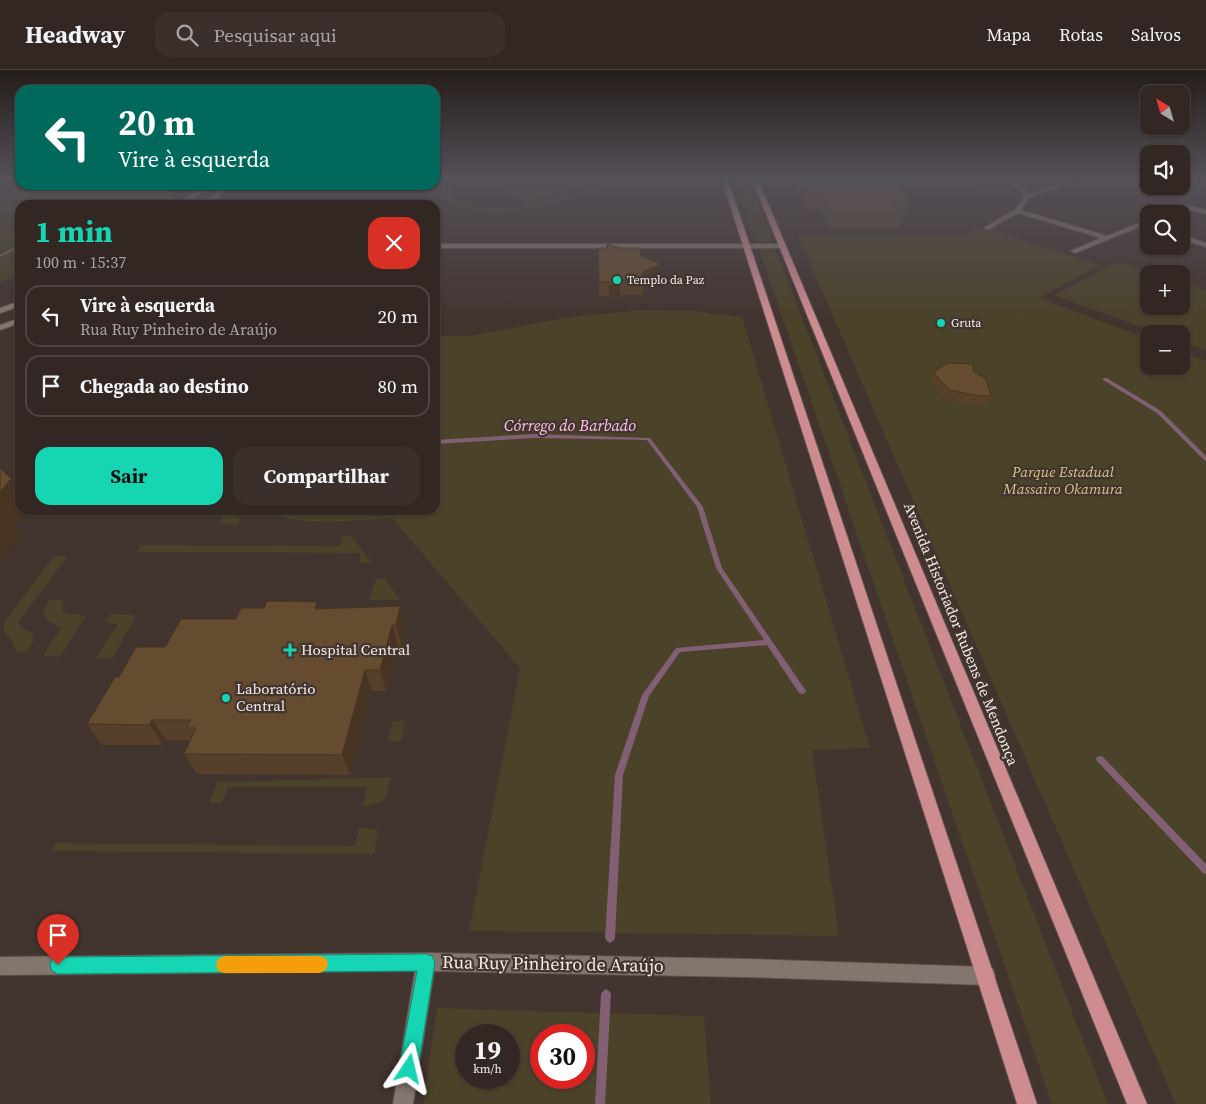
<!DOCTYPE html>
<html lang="pt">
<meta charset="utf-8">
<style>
:root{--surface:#322723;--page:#3a2f2b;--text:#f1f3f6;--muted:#a8a5a6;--line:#4d4441;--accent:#15d5b3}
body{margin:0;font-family:"Source Serif 4",serif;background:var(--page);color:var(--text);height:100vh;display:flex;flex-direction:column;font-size:19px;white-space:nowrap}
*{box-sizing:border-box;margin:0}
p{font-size:16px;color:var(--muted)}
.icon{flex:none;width:28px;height:28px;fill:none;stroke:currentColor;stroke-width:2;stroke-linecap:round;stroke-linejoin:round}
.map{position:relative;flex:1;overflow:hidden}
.details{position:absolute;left:15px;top:130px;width:425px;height:315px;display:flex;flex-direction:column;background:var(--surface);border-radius:15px;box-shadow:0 1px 4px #0004,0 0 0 1px var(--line)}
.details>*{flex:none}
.hud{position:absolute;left:15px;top:15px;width:425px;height:105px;border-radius:15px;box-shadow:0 1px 4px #0004,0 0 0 1px var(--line);background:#00695c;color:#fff;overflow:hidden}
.needle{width:32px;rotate:323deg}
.controls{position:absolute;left:1140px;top:15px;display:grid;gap:10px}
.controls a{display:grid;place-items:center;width:50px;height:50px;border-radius:10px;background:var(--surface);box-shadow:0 1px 4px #0004,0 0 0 1px var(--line);font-size:25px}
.speed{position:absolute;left:455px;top:954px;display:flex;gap:10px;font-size:25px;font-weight:700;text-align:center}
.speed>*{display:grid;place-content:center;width:65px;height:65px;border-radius:50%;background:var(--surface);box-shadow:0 1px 4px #0004,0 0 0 1px var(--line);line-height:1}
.speed small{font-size:12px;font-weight:400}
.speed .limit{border:8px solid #d22;background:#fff;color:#111}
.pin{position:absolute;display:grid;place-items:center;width:42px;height:42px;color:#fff;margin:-51px -21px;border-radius:50% 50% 50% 0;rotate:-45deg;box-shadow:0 0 5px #0007}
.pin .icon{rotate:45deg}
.me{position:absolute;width:55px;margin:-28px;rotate:10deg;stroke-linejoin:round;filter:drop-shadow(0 0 4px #0008)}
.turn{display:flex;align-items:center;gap:18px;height:105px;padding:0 20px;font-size:22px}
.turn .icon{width:65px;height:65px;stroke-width:2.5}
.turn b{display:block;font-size:35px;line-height:42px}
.round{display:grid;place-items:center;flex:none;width:52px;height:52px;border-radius:15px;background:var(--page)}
.overview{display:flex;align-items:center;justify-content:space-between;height:85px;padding:0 20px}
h1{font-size:30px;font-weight:700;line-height:38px;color:var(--accent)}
.primary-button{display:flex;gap:10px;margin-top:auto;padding:10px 20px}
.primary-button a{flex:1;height:58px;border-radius:15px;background:var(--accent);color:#111;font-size:20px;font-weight:700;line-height:58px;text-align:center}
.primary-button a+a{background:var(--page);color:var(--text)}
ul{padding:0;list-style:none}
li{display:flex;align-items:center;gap:15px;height:62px;margin:0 10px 8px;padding:0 10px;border:2px solid var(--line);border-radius:15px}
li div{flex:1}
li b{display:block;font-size:19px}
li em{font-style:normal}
header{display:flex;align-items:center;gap:30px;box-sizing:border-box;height:70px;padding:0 25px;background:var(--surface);border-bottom:1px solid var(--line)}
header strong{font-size:24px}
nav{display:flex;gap:28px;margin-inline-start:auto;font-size:18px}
.search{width:350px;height:45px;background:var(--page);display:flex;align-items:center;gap:12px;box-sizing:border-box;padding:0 18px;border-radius:15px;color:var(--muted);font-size:19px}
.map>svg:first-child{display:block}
</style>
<header>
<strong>Headway</strong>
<div class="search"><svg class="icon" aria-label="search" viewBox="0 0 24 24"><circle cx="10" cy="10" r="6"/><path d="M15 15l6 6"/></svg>Pesquisar aqui</div>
<nav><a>Mapa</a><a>Rotas</a><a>Salvos</a></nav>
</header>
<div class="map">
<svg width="1206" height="1034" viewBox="0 0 1206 1034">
<rect width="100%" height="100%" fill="#42342f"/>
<path fill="#4a4229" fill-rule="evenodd" d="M 458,107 L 473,107 L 453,116 L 451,122 C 469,162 594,116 624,107 L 638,107 C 622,113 604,117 587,123 C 545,135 497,152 453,134 C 446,131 439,127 441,118 L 447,112 Z
M 477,107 L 616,107 L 529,133 L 470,108 Z
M 733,107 L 747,107 L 773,172 L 756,172 Z
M 956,107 L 995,107 L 1014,124 L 974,124 Z
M 78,115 L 148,116 L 171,120 L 172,131 L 168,135 L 20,135 L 20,203 L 0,213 L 0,118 Z
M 980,156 L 1100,195 L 1039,228 L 1149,269 L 1149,296 L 1181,296 L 1181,281 L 1206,291 L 1206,1034 L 1176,1034 L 798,166 L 964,166 Z
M 775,178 L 1108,1034 L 1052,1034 L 759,179 Z
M 1118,192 L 1154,204 L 1149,204 L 1149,236 L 1181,236 L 1181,212 L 1206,220 L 1206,280 L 1181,271 L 1181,264 L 1161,264 L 1053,225 Z
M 641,240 L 693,241 L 742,247 L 870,678 L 812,680 L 839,866 L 469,861 L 520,598 L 392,448 C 349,451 301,458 261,440 L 435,440 L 435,266 L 469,266 L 570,247 Z
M 113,440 L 222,440 L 240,449 L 238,454 L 219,453 L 223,445 L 109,445 Z
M 343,466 L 352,466 L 372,493 L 359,493 L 360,483 L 137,482 L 141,475 L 340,476 Z
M 54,486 L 68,486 L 22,547 L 19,553 L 21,557 L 32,563 L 34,571 L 26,582 L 17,583 L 12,571 L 4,561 L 4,552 Z
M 376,509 L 385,509 L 400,530 L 369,530 Z
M 48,530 L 63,530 L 62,539 L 65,543 L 86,546 L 60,587 L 43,586 L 61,558 L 47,550 L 43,545 Z
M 111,544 L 134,545 L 135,548 L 112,589 L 96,588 L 118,554 L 105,553 Z
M 393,651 L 405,651 L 401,671 L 388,671 Z
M 391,707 C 386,729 387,734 363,736 L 366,717 L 228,717 L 222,733 L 209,733 L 218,712 Z
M 359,758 L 376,759 L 378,763 L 374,784 L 51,781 L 56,773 L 355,776 Z
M 437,938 L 704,946 L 711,1034 L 423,1034 ZM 466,965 L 509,965 L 509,1008 L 466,1008 ZM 541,965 L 584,965 L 584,1008 L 541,1008 Z"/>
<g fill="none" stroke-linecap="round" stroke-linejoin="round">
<path fill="#825f73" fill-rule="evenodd" d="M 20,175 L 20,177 L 0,187 L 0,185 Z
M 1103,308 L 1107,308 L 1161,341 L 1206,386 L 1206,391 L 1204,390 L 1157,343 L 1103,310 Z
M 535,364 L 650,368 L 703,437 L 722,498 L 806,621 L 805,623 L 802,624 L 799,623 L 767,575 L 680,582 L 649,626 L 623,705 L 615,868 L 613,871 L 610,873 L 607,871 L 605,868 L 615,705 L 642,625 L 676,578 L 764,570 L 716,498 L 697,437 L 647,370 L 535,368 L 435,374 L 435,370 Z
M 1100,686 L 1103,687 L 1206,794 L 1206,804 L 1203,803 L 1097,691 L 1096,689 L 1097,687 Z
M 606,919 L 609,921 L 611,924 L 605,1034 L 595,1034 L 601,924 L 603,921 Z"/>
<defs>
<path id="minor" d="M 1003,107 L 1009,107 L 1029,124 L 1080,107 L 1087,107 L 1030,127 L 1021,140 L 1107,166 L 1149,149 L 1149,153 L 1075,183 L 1071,181 L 1073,180 L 1101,168 L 1018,143 L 989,159 L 985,159 L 985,157 L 1015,140 L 1025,126 Z
M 204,115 L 211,115 L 185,135 L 178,135 Z
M 223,115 L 229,115 L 211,135 L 205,135 Z
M 1187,135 L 1206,140 L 1206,144 L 1187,139 L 1176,144 L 1167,144 Z
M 1181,165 L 1206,173 L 1206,177 L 1181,169 Z
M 435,174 L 783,174 L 786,176 L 783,178 L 435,178 Z
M 20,231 L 20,236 L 0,243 L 0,238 Z
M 20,248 L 20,253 L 0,260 L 0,255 Z
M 426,883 L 746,889 L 986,897 L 993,899 L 995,906 L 993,913 L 986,915 L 746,907 L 434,901 L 413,1034 L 393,1034 L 415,901 L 0,905 L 0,887 Z"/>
<path id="major" d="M 721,107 L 727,107 L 1037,1034 L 1017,1034 Z
M 751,107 L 757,107 L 1147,1034 L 1127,1034 Z"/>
</defs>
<use href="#minor" stroke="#5e524d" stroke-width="2"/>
<use href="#major" stroke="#5e524d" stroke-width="2"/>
<use href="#minor" fill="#85756f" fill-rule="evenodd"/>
<use href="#major" fill="#ce8c91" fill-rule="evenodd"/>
</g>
<path fill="#574029" d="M 790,106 L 895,106 L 909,131 L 905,147 L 902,147 L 899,159 L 830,159 L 819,140 L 809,140 Z
M 598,178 L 641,186 L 661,207 L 643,215 L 643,225 L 620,225 L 609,230 L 609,226 L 599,226 Z
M 973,301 L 991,326 L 987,336 L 977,336 L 946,330 L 931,313 L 934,303 Z
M 400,536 L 405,557 L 402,576 L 398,576 L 386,621 L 372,621 L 350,705 L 197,704 L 184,684 L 190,670 L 166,670 L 163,675 L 102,675 L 87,654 L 119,607 L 165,577 L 264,538 L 320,539 Z"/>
<path fill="#473422" d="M 661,194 L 661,207 L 643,215 L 642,202 Z
M 620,211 L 620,225 L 609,230 L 609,216 Z
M 11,409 L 20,423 L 20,440 L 30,440 L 16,457 L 22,466 L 0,493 L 0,422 Z
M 317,532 L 325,553 L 315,539 Z
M 400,536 L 405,557 L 402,576 L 396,555 Z
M 392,555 L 398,576 L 386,621 L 380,600 Z
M 365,600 L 372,621 L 350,705 L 342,685 Z
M 152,650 L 166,670 L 163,675 L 150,655 Z"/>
<path fill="#654b30" stroke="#473422" d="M 801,106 L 895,106 L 909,131 L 894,131 L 903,143 L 833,143 L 822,125 L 811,125 Z
M 607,174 L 619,178 L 640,178 L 641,186 L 661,194 L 642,202 L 643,211 L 620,211 L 609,216 L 609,212 L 599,212 L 598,178 L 607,178 Z
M 950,293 L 973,294 L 973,301 L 986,309 L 991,326 L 980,326 L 949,320 L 934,303 L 942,296 Z
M 0,398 L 11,409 L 0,422 Z
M 267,531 L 317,532 L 315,539 L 400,536 L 396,555 L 392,555 L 380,600 L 365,600 L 342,685 L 184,684 L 196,658 L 187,658 L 191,650 L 152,650 L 150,655 L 87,654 L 115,607 L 119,607 L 136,577 L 165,577 L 181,549 L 236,549 L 241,538 L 264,538 Z"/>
<linearGradient id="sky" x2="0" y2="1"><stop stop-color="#241d1a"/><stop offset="0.43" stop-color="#545058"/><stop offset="1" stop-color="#545058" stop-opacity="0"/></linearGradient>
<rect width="1206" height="251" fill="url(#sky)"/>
<path fill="#15d5b3" stroke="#0e8a74" d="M 426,884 L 432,886 L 435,892 L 418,999 L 415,1005 L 409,1008 L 402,1005 L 399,999 L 417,901 L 58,904 L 52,901 L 50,895 L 52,889 L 58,887 Z"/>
<path fill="#f59e0b" d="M 224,886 L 320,886 L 326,888 L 328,894 L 326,900 L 320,903 L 224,903 L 218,901 L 216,895 L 218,889 Z"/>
<g fill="#15d5b3" stroke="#42342f" stroke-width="2">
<circle cx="617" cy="210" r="5"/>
<circle cx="941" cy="253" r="5"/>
<path d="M287.5 572.5h5v5h5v5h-5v5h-5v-5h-5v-5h5z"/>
<circle cx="226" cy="628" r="5"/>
</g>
<g text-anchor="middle" stroke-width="4.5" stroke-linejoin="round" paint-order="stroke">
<g font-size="12" fill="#f5ebe8" stroke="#42342f" text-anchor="start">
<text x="627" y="214">Templo da Paz</text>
<text x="951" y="257">Gruta</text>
</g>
<g font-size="15" font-style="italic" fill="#d7c586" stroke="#42342f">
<text x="1063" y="407">Parque Estadual<tspan x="1063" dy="17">Massairo Okamura</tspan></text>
</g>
<g font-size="15" fill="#f5ebe8" stroke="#42342f">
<text transform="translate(961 564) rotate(68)" y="5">Avenida Historiador Rubens de Mendonça</text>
</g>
<g font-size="15" fill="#f5ebe8" stroke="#42342f" text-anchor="start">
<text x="301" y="585">Hospital Central</text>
<text x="236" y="624">Laboratório<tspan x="236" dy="17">Central</tspan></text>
</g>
<g font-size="16" font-style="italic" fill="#ffc0e3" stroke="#42342f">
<text x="570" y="361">Córrego do Barbado</text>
</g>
<g font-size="18" fill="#f5ebe8" stroke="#42342f">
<text transform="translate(553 894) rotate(1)" y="6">Rua Ruy Pinheiro de Araújo</text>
</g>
</g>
</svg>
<div class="controls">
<a><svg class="needle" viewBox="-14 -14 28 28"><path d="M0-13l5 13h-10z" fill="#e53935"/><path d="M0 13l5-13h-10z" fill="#a8a5a6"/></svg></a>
<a><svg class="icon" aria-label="sound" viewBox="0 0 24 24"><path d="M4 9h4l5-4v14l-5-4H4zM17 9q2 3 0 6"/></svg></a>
<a><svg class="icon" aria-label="search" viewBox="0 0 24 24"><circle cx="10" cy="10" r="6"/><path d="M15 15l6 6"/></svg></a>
<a>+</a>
<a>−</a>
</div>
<div class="speed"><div>19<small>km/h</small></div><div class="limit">30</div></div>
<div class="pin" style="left:58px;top:895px;background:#d93025"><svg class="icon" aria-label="arrive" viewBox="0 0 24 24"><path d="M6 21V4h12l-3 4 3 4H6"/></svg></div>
<svg class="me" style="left:409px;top:999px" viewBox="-20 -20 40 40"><path d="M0-17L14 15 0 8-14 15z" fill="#15d5b3" stroke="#fff" stroke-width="4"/></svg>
<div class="hud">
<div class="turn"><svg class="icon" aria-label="left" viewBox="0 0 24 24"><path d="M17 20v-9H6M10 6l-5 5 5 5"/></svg><div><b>20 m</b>Vire à esquerda</div></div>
</div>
<section class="details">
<div class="overview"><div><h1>1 min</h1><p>100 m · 15:37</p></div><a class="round" style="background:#d93025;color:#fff"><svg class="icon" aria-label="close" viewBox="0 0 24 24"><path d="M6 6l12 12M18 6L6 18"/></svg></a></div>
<ul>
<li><svg class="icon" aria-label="left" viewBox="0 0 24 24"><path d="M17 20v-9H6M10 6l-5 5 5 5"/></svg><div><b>Vire à esquerda</b><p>Rua Ruy Pinheiro de Araújo</p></div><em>20 m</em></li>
<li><svg class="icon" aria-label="arrive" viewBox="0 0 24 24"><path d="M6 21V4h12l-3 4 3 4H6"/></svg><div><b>Chegada ao destino</b></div><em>80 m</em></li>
</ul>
<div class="primary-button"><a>Sair</a><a>Compartilhar</a></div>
</section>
</div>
